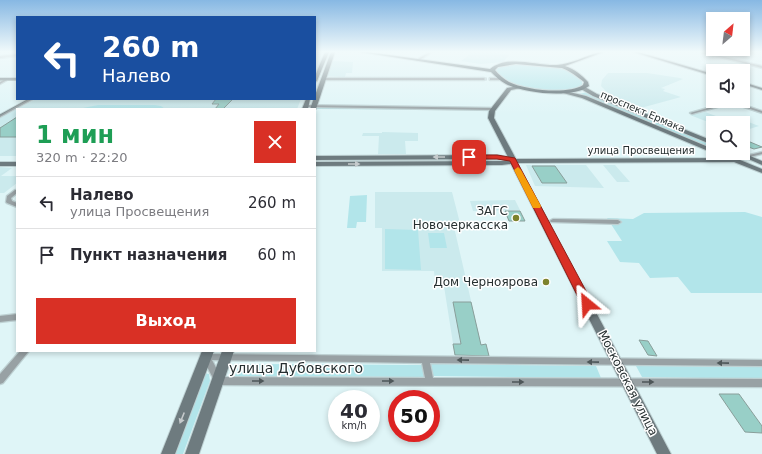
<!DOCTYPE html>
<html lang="ru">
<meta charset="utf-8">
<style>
:root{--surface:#fff;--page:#f7f7f7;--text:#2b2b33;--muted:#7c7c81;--line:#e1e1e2;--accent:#d93025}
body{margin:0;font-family:"DejaVu Sans",sans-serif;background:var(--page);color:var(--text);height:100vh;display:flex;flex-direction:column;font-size:15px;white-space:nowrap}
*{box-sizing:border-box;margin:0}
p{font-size:13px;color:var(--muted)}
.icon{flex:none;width:22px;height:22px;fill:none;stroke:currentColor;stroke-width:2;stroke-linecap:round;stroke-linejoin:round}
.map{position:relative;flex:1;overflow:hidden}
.side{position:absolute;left:16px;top:108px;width:300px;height:244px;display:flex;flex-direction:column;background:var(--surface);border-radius:0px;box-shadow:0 2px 6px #0003}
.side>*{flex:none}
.guide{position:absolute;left:16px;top:16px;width:300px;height:84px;border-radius:0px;box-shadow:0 2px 6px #0003;background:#1a4fa0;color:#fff;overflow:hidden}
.needle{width:26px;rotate:28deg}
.buttons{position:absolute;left:706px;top:12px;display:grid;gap:8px}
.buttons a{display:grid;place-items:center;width:44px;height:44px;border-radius:0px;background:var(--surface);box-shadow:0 2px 6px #0003;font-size:20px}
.speed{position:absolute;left:328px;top:390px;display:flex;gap:8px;font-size:20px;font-weight:700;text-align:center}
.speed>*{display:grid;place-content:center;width:52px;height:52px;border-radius:50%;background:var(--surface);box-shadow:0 2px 6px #0003;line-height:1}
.speed small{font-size:10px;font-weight:400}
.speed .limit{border:6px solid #d22;background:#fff;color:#111}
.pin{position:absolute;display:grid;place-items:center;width:34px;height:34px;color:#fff;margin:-17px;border-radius:8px;box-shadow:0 2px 6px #0006}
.me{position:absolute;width:44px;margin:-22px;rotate:333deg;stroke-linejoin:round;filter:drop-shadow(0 0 3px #0008)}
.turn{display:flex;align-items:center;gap:14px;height:84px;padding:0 20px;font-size:18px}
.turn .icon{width:52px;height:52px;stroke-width:2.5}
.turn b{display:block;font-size:28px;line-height:34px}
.round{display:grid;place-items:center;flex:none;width:42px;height:42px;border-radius:0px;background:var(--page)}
.summary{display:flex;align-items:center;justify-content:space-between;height:68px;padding:0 20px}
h1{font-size:24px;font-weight:700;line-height:30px;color:#1e9e55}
.primary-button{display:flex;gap:8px;margin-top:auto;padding:8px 20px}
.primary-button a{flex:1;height:46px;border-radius:0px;background:var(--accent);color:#fff;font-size:16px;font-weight:700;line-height:46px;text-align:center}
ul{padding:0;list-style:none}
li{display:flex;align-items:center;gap:12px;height:52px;padding:0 20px;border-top:1px solid var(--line)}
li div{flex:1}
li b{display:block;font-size:15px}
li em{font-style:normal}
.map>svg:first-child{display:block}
</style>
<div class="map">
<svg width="762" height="454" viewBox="0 0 762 454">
<rect width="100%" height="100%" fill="#dff5f7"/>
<path fill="#cbeaed" d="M 473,52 L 486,52 L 509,55 L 503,62 L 481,64 L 461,61 Z
M 332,61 L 353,62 L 352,73 L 346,73 L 345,77 L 327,76 Z
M 608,73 L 647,73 L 680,78 L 683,79 L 661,88 L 665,89 L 663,91 L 681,97 L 637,109 L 615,100 L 601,86 L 602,80 Z
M 36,99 L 301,99 L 297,109 L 17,109 Z
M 17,109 L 17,156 L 0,156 L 0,118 Z
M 705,112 L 735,123 L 743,120 L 759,126 L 743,131 L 743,123 L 713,124 L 690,115 Z
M 382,132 L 418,133 L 418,141 L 405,141 L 406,154 L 378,154 L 379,136 L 362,136 L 363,133 L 382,133 Z
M 526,165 L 586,165 L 604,188 L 535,186 Z
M 603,165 L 615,165 L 630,182 L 617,182 Z
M 0,167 L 12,168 L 1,176 L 17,176 L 17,183 L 4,193 L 0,193 Z
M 375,192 L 452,192 L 461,227 L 454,227 L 481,344 L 486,344 L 489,356 L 455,356 L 443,280 L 435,280 L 434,271 L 382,271 L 382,228 L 375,228 Z
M 515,200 L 520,210 L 473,211 L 470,201 Z"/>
<path fill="#b2e5ea" d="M 518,64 L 560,67 L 566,69 L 582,81 L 582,87 C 567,93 532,91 516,86 C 508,83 501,78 496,71 L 496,68 Z
M 587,92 L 713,144 L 713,150 L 579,94 Z
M 98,105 L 155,105 L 161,106 L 165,109 L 78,109 Z
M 317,107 L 479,108 L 480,110 L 316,109 Z
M 315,158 L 494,158 L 496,162 L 315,163 Z
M 367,195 L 366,222 L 357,222 L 356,228 L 347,228 L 350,196 Z
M 745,212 L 762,217 L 762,293 L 691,293 L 678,277 L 650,278 L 639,263 L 620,262 L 607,241 L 622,241 L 607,218 L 633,219 L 644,213 Z
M 385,229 L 418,230 L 421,270 L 385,269 Z
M 428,233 L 444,233 L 447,248 L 430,248 Z
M 239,364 L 424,365 L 426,377 L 235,376 Z
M 431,364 L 596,366 L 601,378 L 433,376 Z
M 636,366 L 762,367 L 762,379 L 642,377 Z
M 204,373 L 209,374 L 210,381 L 183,454 L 173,454 Z"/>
<path fill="#98cfc7" stroke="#899e9a" d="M 216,99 L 233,99 L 223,109 L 215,109 L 219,104 L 212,104 Z
M 17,117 L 17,137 L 0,137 L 0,128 Z
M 743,139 L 762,147 L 754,149 L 743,145 Z
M 532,166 L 555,166 L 567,183 L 542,183 Z
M 505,211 L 520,211 L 525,221 L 509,221 Z
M 453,302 L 471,302 L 481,345 L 486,344 L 489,356 L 455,355 L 453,344 L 461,344 Z
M 639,340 L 648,341 L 657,356 L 648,355 Z
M 719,394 L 739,394 L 762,426 L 762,433 L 745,432 Z"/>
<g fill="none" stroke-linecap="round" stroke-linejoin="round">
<path stroke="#bacdcf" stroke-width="3" stroke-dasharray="3 1.5" stroke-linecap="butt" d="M 484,79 L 491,79"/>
<defs>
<path id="street" d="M 430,52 L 432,52 L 418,61 L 416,60 Z
M 701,52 L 704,52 L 762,66 L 762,68 Z
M 17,54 L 17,56 L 0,58 L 0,56 Z
M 7,78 L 9,79 L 0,84 L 0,82 Z
M 323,78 L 484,78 L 485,79 L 484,80 L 322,80 L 322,78 Z
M 491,78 L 501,78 L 502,79 L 501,80 L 490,80 L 490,78 Z
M 29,99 L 33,99 L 0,117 L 0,115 Z
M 732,101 L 762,111 L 762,113 L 732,103 L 692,114 L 690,113 Z
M 305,105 L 494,108 L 496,109 L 494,110 L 306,107 L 304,106 Z
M 762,152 L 762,154 L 734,161 L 732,160 L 732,159 Z
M 15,190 L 17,190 L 17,193 L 11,198 L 12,201 L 17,203 L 17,207 L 7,203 L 6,202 L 7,196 Z
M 553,219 L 618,220 L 621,222 L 618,224 L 551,222 L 550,221 L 551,220 Z
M 17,314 L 17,320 L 0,322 L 0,316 Z
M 20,351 L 29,351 L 3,383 L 0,384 L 0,374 Z
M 206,354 L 762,360 L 762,366 L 430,363 L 433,378 L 762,379 L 762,387 L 219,385 L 216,384 L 202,357 L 203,355 ZM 212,360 L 422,363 L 425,378 L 221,377 Z"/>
<path id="secondary" d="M 325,52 L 329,52 L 317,81 L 315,82 L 315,76 Z
M 331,52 L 335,52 L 316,109 L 310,109 Z
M 633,52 L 638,52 L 713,74 L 713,76 Z
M 0,78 L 17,78 L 17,80 L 0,80 Z
M 743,82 L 762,88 L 762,90 L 743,84 Z
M 519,86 L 521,86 L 521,88 L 511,90 L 495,111 L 494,118 L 516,159 L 725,158 L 715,153 L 723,153 L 762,169 L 762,173 L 734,162 L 517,163 L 671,454 L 657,454 L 511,164 L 502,165 L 315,166 L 315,162 L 506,161 L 497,159 L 315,160 L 315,156 L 497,155 L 508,157 L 488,118 L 489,111 L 507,88 Z
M 581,87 L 585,87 L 597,94 L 713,141 L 713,145 L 593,96 L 581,89 Z
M 565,91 L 586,96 L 713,149 L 713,153 L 582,98 L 563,93 L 563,92 Z
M 306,99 L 310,99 L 308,109 L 302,109 Z
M 735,153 L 743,153 L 762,161 L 762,165 Z
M 0,162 L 17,162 L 17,166 L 0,166 Z
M 202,351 L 214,351 L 175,454 L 161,454 Z
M 222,351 L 234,351 L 199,454 L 185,454 Z"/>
<path id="primary" d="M 359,52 L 368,52 L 490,69 C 509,54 536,66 557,65 C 571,64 586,56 599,52 L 604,52 L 565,66 C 574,69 582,75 588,82 L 589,86 C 573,99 523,93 506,84 C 500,81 496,77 491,72 ZM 516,64 L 562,68 C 570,71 578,77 584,82 L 583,85 C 568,95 525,90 509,82 C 504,79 498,74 495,70 L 498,67 Z"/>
</defs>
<use href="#street" stroke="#bed1d3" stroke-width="2.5"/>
<use href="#secondary" stroke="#bed1d3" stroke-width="2"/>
<use href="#primary" stroke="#bed1d3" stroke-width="2"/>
<use href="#street" fill="#98a1a4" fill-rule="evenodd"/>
<use href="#secondary" fill="#6e7b7f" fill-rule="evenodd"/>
<use href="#primary" fill="#516065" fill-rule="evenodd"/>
<path stroke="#7d8c8e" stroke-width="1" d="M 0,80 L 17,80
M 0,115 L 29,99"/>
</g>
<defs><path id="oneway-solid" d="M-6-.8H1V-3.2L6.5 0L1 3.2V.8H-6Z"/></defs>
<g fill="#c5cacc">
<use href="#oneway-solid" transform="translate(439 157) rotate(180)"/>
<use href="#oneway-solid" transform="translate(354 164)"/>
<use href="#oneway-solid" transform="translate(182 418) rotate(112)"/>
</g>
<g fill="#4e5759">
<use href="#oneway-solid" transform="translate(463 360) rotate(-179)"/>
<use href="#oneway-solid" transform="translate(593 362) rotate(-179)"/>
<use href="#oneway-solid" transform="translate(723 363) rotate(-179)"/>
<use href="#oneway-solid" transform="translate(258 381)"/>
<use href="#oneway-solid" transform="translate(388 381)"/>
<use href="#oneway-solid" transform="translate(518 382)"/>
<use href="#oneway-solid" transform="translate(648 382)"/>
</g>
<linearGradient id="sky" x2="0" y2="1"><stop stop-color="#87b8e3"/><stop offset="0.45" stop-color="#f1fafb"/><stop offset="1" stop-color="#f1fafb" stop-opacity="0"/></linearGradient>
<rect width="762" height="115" fill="url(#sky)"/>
<path fill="#d93025" stroke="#8d1f18" d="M 469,155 L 497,155 L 515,158 L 593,304 L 591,307 L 587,309 L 583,307 L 510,161 L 497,159 L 466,159 L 465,157 Z"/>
<path fill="#f59e0b" d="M 518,167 L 521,170 L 541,206 L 540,208 L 533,208 L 514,170 Z"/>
<g fill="#7d822c" stroke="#fff" stroke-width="1.5">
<circle cx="516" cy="218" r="4"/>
<circle cx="546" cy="282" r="4"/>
</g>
<g text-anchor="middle" stroke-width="3" stroke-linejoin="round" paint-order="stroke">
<g font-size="10" fill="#262f30" stroke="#fff">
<text transform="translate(643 111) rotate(23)" y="4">проспект Ермака</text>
<text x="641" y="154">улица Просвещения</text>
</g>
<g font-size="12" fill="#262f30" stroke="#fff" text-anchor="end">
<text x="508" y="215">ЗАГС<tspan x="508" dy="14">Новочеркасска</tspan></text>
<text x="538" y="286">Дом Черноярова</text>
</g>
<g font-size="12" fill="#262f30" stroke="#fff">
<text transform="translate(628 383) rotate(63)" y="4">Московская улица</text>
</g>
<g font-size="14" fill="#262f30" stroke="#fff">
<text x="296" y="373">улица Дубовского</text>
</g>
</g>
</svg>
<div class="buttons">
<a><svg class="needle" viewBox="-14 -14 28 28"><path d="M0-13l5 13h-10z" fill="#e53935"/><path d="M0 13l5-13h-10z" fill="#7c7c81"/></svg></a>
<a><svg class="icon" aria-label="sound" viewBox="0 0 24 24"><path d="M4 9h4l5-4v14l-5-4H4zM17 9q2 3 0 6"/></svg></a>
<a><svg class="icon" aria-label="search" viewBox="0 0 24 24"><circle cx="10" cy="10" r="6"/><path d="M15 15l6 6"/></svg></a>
</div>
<div class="speed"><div>40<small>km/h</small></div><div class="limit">50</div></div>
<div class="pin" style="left:469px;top:157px;background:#d93025"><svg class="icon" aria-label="arrive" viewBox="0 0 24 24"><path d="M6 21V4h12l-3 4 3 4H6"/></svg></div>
<svg class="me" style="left:587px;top:304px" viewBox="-20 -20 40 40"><path d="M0-17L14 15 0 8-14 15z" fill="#d93025" stroke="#fff" stroke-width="4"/></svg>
<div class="guide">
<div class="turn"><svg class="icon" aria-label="left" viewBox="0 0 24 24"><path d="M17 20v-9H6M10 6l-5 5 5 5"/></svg><div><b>260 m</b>Налево</div></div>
</div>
<section class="side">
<div class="summary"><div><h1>1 мин</h1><p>320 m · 22:20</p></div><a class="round" style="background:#d93025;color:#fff"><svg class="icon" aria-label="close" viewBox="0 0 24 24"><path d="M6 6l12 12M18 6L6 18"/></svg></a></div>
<ul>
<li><svg class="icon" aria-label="left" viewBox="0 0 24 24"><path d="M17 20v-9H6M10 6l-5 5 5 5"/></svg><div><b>Налево</b><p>улица Просвещения</p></div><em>260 m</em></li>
<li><svg class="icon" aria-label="arrive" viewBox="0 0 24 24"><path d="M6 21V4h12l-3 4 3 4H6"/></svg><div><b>Пункт назначения</b></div><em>60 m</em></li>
</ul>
<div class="primary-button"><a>Выход</a></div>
</section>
</div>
